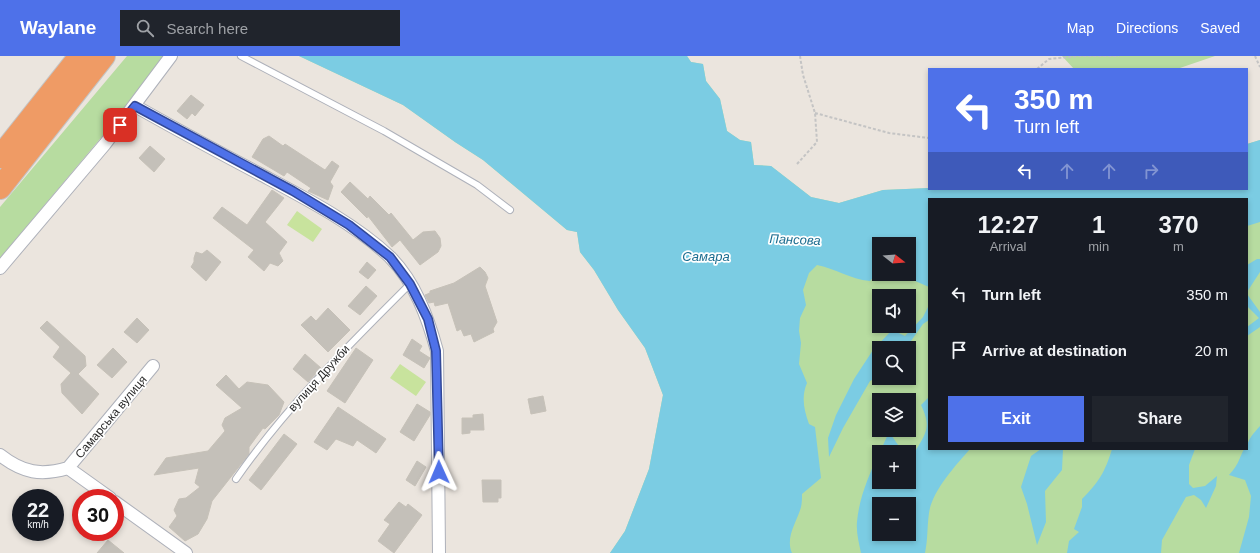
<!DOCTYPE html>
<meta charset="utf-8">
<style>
:root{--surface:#171b24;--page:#20242c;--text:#f1f3f6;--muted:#9ea1a6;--accent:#4e71e9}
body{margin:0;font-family:Helvetica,sans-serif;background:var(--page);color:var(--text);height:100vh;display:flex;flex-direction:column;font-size:15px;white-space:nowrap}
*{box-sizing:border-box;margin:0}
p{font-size:13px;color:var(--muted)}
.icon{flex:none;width:22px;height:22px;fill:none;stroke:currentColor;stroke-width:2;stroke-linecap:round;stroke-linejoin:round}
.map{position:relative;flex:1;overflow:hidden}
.sheet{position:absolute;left:928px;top:142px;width:320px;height:252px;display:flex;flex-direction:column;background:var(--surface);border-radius:0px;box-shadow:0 2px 6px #0003}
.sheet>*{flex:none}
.banner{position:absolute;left:928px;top:12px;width:320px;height:122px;border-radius:0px;box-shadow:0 2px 6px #0003;background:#4e71e9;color:#fff;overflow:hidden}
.needle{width:26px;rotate:107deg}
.tools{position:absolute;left:872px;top:181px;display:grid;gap:8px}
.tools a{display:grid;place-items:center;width:44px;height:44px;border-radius:0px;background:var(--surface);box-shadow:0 2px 6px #0003;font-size:20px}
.speed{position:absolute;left:12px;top:433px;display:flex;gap:8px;font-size:20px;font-weight:700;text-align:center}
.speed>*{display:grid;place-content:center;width:52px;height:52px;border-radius:50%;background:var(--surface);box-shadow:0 2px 6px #0003;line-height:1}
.speed small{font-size:10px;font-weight:400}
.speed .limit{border:6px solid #d22;background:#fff;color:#111}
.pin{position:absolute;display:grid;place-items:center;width:34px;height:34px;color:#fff;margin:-17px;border-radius:8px;box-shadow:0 2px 6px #0006}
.me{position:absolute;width:44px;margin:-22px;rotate:359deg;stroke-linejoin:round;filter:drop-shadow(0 0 3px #0008)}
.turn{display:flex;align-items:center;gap:14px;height:84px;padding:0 20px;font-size:18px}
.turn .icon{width:52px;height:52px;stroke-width:2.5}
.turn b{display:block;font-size:28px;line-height:34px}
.lanes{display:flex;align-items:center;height:38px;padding:0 20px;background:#0003;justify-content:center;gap:20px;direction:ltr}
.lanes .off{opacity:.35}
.eta{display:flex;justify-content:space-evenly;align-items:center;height:68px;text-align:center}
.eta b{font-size:24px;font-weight:800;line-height:28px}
.button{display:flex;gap:8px;margin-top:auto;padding:8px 20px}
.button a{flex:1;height:46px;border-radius:0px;background:var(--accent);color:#fff;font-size:16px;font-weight:800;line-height:46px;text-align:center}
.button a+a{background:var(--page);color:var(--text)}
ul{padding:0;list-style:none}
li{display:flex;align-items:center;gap:12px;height:56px;padding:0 20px}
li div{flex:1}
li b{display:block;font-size:15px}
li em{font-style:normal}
header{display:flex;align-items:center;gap:24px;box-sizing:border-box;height:56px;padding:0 20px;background:var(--accent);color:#fff}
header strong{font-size:19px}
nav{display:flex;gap:22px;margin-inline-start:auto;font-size:14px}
.search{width:280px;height:36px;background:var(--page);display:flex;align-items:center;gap:10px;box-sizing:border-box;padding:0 14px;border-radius:0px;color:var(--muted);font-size:15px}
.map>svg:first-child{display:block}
</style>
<header>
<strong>Waylane</strong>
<div class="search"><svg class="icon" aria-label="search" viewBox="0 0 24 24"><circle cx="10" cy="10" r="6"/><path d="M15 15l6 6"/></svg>Search here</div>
<nav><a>Map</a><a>Directions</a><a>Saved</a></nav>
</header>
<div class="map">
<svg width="1260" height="497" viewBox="0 0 1260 497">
<rect width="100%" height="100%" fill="#ebe5de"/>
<path fill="#b7dca0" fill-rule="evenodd" d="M 127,0 L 163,0 L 142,33 L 0,202 L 0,151 Z
M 299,0 L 687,0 L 691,6 L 703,8 L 706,25 L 720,43 L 727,75 L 740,84 L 751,86 L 754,109 L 771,110 L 811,141 L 839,147 L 883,134 L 929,132 L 929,133 L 1247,133 L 1247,88 L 1260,84 L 1260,497 L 610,497 L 625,475 L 649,413 L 663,339 L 645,292 L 618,254 L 594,214 L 580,196 L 577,176 L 567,174 L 483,104 L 455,86 L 403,49 ZM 929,143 L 1247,143 L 1247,393 L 929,393 ZM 879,188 L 909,188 L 909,218 L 879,218 ZM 879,240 L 909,240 L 909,270 L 879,270 ZM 879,292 L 909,292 L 909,322 L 879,322 ZM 879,344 L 909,344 L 909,374 L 879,374 ZM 879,396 L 909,396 L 909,426 L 879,426 ZM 879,448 L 909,448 L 909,478 L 879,478 Z
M 1062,0 L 1215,0 L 1177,13 L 1074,13 Z"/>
<path fill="#c8e39d" d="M 297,155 L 322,173 L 313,186 L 287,169 Z
M 400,308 L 426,326 L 416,340 L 390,322 Z"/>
<path fill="#7bcce3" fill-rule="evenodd" d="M 299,0 L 687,0 L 691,6 L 703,8 L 706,25 L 720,43 L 727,75 L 740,84 L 751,86 L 754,109 L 771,110 L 811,141 L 839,147 L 883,134 L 929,132 L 929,133 L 1247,133 L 1247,88 L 1260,84 L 1260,166 L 1247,170 L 1247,143 L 929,143 L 929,231 L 899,218 L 909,218 L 909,188 L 879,188 L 879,215 L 870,225 C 849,223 837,213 817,209 L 809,217 L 803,234 L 806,249 L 800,262 L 799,275 L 801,287 L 799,308 L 807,327 C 801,341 804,354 809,368 L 815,371 L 821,422 L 802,438 C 802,442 802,447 801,451 C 797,466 785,481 792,497 L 610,497 L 625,475 L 649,413 L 663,339 L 645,292 L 618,254 L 594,214 L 580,196 L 577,176 L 567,174 L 483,104 L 455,86 L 403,49 Z
M 1257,203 L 1260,203 L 1260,216 L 1247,236 L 1247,209 Z
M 1247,238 L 1260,256 L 1260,271 L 1247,280 L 1247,271 L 1259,262 L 1247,250 Z
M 929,249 L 929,264 L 923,268 L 906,292 L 879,292 L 879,320 L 870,325 L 843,372 L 829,401 L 828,382 L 836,359 L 854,323 L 873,294 L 892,274 L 905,280 L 923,261 Z
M 929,341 L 929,393 L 970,393 C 956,409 932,435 929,457 C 927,471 928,483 925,497 L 861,497 C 859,487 856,476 857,466 C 859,442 869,419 879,397 L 879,426 L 909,426 L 909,396 L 916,394 C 927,376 931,370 921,349 ZM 879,448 L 909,448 L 909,478 L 879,478 Z
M 1260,370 L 1260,497 L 1239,497 L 1249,461 L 1251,440 L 1245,424 L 1229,419 C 1239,408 1238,405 1244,393 L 1247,393 C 1247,383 1254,377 1260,370 Z
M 889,376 L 903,396 L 880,396 Z
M 1041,393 L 1063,393 L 1062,414 L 1045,435 L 1046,466 L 1037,489 L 1027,448 L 1021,431 L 1031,400 Z
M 1112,393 L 1195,393 L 1189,409 L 1189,428 L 1193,432 L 1205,430 L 1217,420 L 1216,430 L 1206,452 L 1201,444 L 1194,439 L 1186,441 L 1162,484 L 1161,497 L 1067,497 L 1069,485 L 1079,476 L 1074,473 L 1082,451 L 1082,443 C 1099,426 1105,416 1112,393 Z"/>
<path fill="#c4c0b9" stroke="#c6c1b8" d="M 191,39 L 204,49 L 195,60 L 192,57 L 187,63 L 177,55 Z
M 269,80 L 283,90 L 285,88 L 325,114 L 332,105 L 339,110 L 330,126 L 333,130 L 328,144 L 308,135 L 311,132 L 287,116 L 284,120 L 252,101 L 263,83 Z
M 150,90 L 165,103 L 154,116 L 139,102 Z
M 350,126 L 368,143 L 370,140 L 389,159 L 391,157 L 413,184 L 423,176 L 435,175 L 440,182 L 441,190 L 438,196 L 420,209 L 400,184 L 392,191 L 368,160 L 367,162 L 341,136 Z
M 272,134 L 284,142 L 265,166 L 287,186 L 279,197 L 283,205 L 278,210 L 270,207 L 264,215 L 248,201 L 254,194 L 213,162 L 222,151 L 247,169 Z
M 207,194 L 221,206 L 206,225 L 191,211 L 194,206 L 194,202 L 196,196 L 202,198 Z
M 367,206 L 376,214 L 368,223 L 359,216 Z
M 480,211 L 485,216 L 488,222 L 485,230 L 497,266 L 493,273 L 494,276 L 474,286 L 471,278 L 464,280 L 461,273 L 457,275 L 448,247 L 435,250 L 434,246 L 429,247 L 425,239 L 430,237 L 430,235 L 454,227 Z
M 366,230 L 377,240 L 360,259 L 348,250 Z
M 328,252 L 350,274 L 328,296 L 301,269 L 311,260 L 316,265 Z
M 137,262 L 149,274 L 137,287 L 124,276 Z
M 47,265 L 85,300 L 86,310 L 78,318 L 99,338 L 82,358 L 62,337 L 61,328 L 71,317 L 53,301 L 60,291 L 40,272 Z
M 412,283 L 422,290 L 419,295 L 430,302 L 424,312 L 403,299 Z
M 113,292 L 127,306 L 112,322 L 97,309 Z
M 356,292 L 373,304 L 345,347 L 327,335 Z
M 305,298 L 321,312 L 308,326 L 293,313 Z
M 226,319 L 239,333 L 247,326 L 268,329 L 284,346 L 279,359 L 265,373 L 263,372 L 249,391 L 249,398 L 212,445 L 207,463 L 198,478 L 185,485 L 169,471 L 177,460 L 174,454 L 179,443 L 186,442 L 200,431 L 195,427 L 199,412 L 154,419 L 166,402 L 208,395 L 225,375 L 222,369 L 225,362 L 242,352 L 216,329 Z
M 543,340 L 546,355 L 531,358 L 528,343 Z
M 417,348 L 430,356 L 430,359 L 414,385 L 400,376 Z
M 338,351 L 386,383 L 376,397 L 357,384 L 353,390 L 336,383 L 327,394 L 314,386 Z
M 483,358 L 484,374 L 470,374 L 470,377 L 462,378 L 462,362 L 473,362 L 473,359 Z
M 284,378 L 297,388 L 261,434 L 249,424 Z
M 417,405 L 426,411 L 415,430 L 406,424 Z
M 482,424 L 501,424 L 501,442 L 498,442 L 498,446 L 483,446 Z
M 399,446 L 406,451 L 408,448 L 422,459 L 394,497 L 378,485 L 390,468 L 384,464 Z
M 108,484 L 124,497 L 97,497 Z"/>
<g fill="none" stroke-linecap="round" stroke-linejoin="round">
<defs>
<path id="lane" d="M 241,0 L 384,75 L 477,129 L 510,154
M 236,423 C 286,351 348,290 410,228"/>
<path id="street" d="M 135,50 C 176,73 218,96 260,118 C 303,141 354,167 390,201 C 415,226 428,262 437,295 L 439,497
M 0,212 L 105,88 L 171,0
M 0,399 C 23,417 41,420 68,412 L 153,310
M 68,412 L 110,442
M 115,446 L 186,497"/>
<path id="highway" d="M 0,101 L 80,0
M 0,132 L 104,0"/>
</defs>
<use href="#lane" stroke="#aeb1ba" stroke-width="8"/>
<use href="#street" stroke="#aeb1ba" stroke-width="14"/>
<use href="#highway" stroke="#c4c4c4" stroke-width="24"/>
<path stroke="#c4c4c4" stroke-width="2" stroke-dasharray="3 2" stroke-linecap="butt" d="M 1255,0 L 1260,11
M 1037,13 L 1049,3 L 1079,0 L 1119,0
M 815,57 L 889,77 L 929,82
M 797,108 L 817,86 L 815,57 L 803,19 L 800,0"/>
<use href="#lane" stroke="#fff" stroke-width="6"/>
<use href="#street" stroke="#fff" stroke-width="12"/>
<use href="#highway" stroke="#ef9b65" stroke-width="22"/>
</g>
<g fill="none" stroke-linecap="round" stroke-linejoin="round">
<defs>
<path id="route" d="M 120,69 L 135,50 L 293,135 L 349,169 L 390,201 L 410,228 L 428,263 L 436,295 L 439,416"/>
</defs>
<use href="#route" stroke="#334997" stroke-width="10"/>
<use href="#route" stroke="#4e71e9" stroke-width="7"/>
</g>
<g text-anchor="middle" stroke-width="3.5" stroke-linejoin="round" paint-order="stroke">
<g font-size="12" fill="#2b2b2b" stroke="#fff">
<text transform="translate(319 322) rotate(-48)" y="4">вулиця Дружби</text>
<text transform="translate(111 361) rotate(-50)" y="4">Самарська вулиця</text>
</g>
<g font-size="13" font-style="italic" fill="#1a6c8f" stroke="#fff">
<text transform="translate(795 183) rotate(2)" y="5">Пансова</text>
<text x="706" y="205">Самара</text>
</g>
</g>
</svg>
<div class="tools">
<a><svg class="needle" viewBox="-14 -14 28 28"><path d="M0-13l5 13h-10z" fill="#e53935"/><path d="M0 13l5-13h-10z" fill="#9ea1a6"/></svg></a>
<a><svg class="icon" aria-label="sound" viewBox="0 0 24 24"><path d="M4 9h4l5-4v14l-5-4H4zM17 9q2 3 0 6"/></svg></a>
<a><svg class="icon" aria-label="search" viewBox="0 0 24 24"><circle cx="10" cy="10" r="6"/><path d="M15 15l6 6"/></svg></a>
<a><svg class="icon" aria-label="layers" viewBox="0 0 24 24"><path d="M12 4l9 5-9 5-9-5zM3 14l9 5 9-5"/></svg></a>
<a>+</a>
<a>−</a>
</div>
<div class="speed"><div>22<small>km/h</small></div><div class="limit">30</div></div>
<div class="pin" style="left:120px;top:69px;background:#d93025"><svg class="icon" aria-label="arrive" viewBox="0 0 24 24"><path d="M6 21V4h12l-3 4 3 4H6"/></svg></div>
<svg class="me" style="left:439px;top:416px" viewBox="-20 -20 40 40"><path d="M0-17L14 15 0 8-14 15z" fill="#4e71e9" stroke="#fff" stroke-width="4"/></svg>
<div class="banner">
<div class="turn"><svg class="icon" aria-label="left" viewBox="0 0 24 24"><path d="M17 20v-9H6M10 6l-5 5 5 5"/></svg><div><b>350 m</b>Turn left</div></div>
<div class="lanes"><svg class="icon" aria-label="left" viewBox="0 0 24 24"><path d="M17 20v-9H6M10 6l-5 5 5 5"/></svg><svg class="icon off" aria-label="ahead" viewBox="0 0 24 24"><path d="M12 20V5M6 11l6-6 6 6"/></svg><svg class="icon off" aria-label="ahead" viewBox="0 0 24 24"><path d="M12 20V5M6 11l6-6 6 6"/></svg><svg class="icon off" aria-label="right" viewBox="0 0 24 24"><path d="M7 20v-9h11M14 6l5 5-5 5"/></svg></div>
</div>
<section class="sheet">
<div class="eta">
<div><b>12:27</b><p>Arrival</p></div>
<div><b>1</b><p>min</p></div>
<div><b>370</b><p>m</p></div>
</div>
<ul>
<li><svg class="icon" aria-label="left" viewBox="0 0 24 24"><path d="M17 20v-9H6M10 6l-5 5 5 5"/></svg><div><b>Turn left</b></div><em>350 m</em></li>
<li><svg class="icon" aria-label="arrive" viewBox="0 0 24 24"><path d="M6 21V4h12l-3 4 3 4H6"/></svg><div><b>Arrive at destination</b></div><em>20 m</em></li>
</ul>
<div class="button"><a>Exit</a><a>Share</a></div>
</section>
</div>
